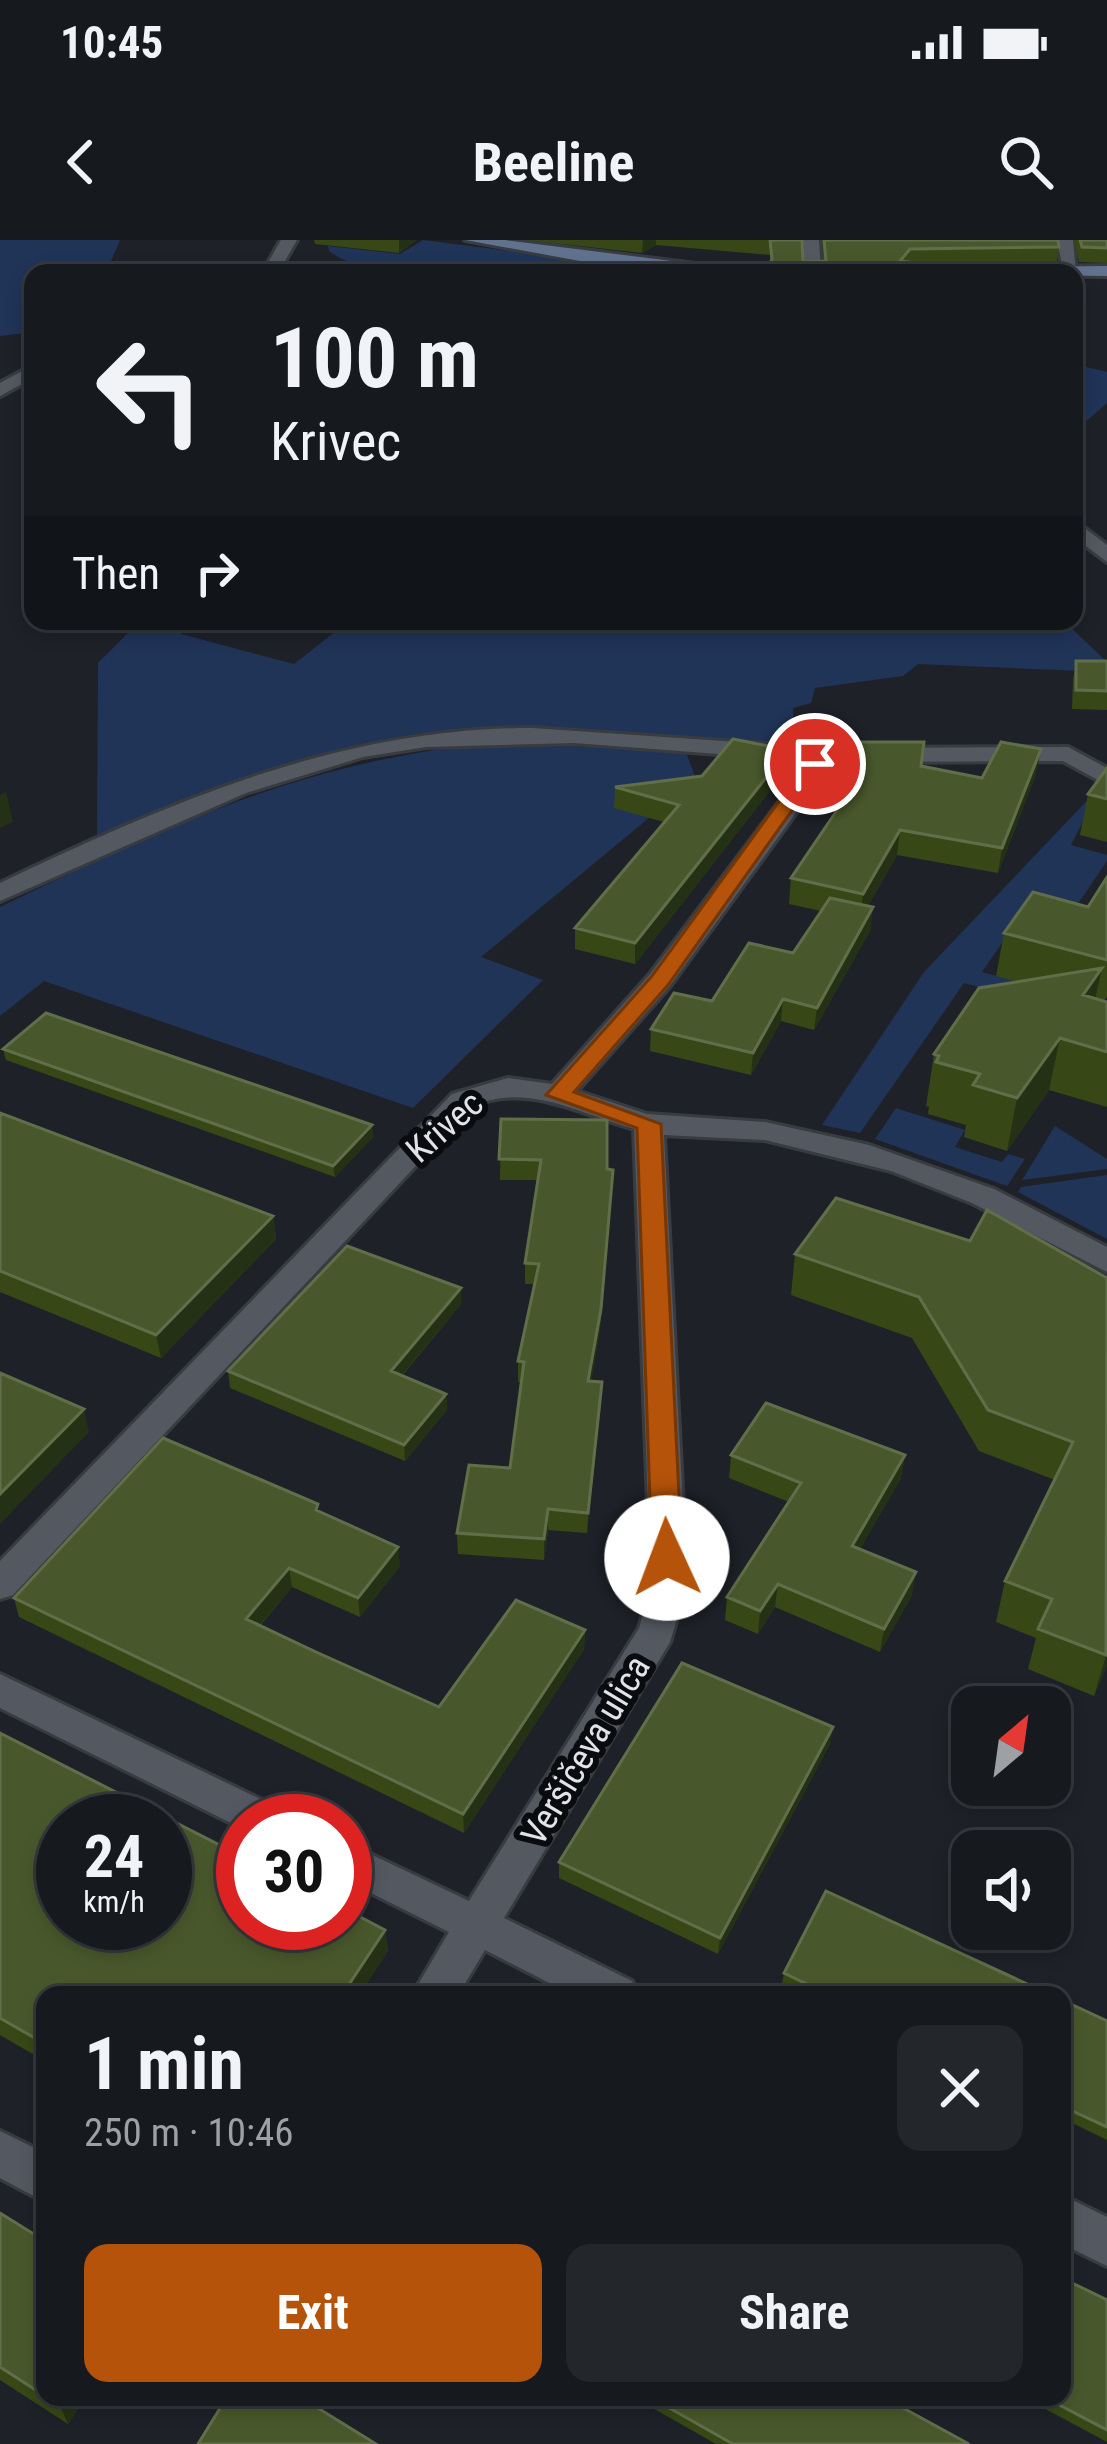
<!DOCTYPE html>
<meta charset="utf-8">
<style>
:root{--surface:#16191e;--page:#23262b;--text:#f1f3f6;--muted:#9ea0a4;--line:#35383c;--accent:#b45309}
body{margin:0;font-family:"Roboto Condensed",sans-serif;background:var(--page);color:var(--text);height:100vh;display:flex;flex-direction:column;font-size:45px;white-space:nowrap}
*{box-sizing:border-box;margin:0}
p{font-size:39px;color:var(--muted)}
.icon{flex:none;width:66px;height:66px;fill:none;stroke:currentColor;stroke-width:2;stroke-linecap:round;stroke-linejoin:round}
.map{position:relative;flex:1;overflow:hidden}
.details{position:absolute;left:36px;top:1746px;width:1035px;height:420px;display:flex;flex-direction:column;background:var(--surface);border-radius:24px;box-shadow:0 6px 18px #0003,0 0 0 3px var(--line)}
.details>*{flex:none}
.banner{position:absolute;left:24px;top:24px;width:1059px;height:366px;border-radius:24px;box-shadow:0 6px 18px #0003,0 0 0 3px var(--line);background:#16191e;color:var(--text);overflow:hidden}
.needle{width:78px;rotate:29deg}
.buttons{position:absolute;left:951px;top:1446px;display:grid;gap:24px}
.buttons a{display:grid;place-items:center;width:120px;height:120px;border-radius:24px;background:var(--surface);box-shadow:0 6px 18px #0003,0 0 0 3px var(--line);font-size:60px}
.speed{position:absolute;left:36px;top:1554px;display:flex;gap:24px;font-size:60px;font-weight:700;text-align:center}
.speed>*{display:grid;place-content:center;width:156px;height:156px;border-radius:50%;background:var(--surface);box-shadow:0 6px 18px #0003,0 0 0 3px var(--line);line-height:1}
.speed small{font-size:30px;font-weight:400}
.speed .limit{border:18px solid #d22;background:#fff;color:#111}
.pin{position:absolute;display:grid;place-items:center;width:102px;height:102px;color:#fff;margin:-51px;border:6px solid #fff;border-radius:50%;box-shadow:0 3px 12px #0007}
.me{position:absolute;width:132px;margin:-66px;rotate:358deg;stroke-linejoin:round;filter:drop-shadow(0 0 9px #0008)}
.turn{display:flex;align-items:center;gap:42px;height:252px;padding:0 48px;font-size:54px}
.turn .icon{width:156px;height:156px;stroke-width:2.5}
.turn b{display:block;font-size:84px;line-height:102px}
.then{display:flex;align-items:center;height:114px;padding:0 48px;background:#0003;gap:24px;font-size:45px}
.round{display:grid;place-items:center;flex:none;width:126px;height:126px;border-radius:24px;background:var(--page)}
.summary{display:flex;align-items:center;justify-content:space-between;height:204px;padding:0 48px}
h1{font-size:72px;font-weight:700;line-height:90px}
.button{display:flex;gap:24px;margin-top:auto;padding:24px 48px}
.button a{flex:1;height:138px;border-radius:24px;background:var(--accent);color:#fff;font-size:48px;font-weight:700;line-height:138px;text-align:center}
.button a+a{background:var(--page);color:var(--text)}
.status{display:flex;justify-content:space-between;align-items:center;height:84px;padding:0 60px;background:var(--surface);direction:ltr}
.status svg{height:33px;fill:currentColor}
header{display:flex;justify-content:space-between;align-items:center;height:156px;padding:0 48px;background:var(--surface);font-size:54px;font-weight:700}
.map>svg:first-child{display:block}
</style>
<div class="status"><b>10:45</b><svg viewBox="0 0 49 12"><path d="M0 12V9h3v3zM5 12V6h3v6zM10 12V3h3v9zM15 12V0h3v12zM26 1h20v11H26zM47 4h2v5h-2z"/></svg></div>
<header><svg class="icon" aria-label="back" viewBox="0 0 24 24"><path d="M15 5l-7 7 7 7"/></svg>Beeline<svg class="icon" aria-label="search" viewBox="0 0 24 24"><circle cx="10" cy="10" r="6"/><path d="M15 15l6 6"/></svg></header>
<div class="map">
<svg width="1107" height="2204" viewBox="0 0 1107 2204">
<rect width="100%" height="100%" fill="#1e2128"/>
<path fill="#203458" d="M 0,0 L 120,0 L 106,33 L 33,33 L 33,92 L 0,96 Z
M 423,0 L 557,17 L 579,33 L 473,33 L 473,27 C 420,18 375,44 329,11 L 328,6 L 400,14 Z
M 1074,124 L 1107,132 L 1107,163 L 1074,192 Z
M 140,381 L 202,381 L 181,394 L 294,424 L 349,381 L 1064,381 L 1107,422 L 1107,432 L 918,424 L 903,436 L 815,448 L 811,463 L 793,468 L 795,504 C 664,498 522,475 392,498 C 289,517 192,557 97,600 L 98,423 Z
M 501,502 L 686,512 L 696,539 L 481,717 L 543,740 L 413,868 L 44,741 L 0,776 L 0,667 C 170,584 309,519 501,502 Z
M 1100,547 L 1071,605 L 1107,615 L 1107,621 L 1063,686 L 1021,675 L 982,732 L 1107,765 L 1107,782 L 964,743 L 860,893 L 822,885 L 924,732 Z
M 896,868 L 965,890 L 955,907 L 1002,922 L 1008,914 L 1025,919 L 1007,946 L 875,899 Z
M 1055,886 L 1107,919 L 1107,929 L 1022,940 Z
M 1107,935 L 1107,999 L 1018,952 L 1021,947 Z"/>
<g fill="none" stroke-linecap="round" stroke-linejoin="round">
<defs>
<path id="street" d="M 281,0 L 297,0 L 278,33 L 262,33 Z
M 803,0 L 819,0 L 821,33 L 805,33 Z
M 1057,0 L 1073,0 L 1076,33 L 1063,30 Z
M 591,13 L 599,18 L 593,25 L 599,33 L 583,33 L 576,25 Z
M 33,125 L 33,138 L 0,156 L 0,143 Z
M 1074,280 L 1107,305 L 1107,322 L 1074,297 Z
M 532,488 L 826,508 L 1068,507 L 1107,528 L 1107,545 L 1063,521 L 833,522 L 670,746 L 577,851 L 647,874 L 765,882 L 869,905 L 994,949 L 1107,1007 L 1107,1032 L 972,963 L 891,931 L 765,900 L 664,895 L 687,1346 L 670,1402 L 504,1678 L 632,1741 L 639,1755 L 573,1755 L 485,1710 L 458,1755 L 412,1755 L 449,1692 L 345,1640 L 345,1602 L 469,1661 L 639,1388 L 651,1346 L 634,889 C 580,874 528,842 472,866 L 13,1355 L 0,1359 L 0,1321 L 452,854 L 508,838 L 552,844 L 650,734 L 810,521 L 574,503 L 426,507 L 363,517 L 246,553 L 0,661 L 0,643 C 170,562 340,488 532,488 Z
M 0,1434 L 281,1569 L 287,1581 L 243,1581 L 243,1589 L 0,1468 Z
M 0,1891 L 45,1913 L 45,1962 L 0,1938 Z
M 1062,1955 L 1107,1977 L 1107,2026 L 1062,2004 Z"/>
<path id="secondary" d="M 465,0 L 505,0 L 767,33 L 591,23 Z
M 1107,26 L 1107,36 L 902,33 L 911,28 Z"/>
</defs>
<use href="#street" stroke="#383b40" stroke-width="6"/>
<use href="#secondary" stroke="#383b40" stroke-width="6"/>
<use href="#street" fill="#545961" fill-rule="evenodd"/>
<use href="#secondary" fill="#61728f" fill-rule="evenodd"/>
</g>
<path fill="#374816" d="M 314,0 L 416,0 L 399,13 L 315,4 Z
M 526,0 L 802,0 L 803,22 L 823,21 L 822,0 L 1058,0 L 1059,7 L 1057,22 L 918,24 L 919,33 L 815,33 L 771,22 L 770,15 L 656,5 L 642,13 Z
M 1074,0 L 1107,0 L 1107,23 L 1079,22 Z
M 1076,421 L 1107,421 L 1107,470 L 1072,469 L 1073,440 Z
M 921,526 L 982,538 L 1036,534 L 998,633 L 897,615 L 868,666 L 871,689 L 814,790 L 781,781 L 751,835 L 650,811 L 651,789 L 712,761 L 793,713 L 821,671 L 789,664 L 791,638 Z
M 1107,528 L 1107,602 L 1080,595 L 1088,554 Z
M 786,530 L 635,724 L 575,709 L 575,688 L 664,582 L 614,568 L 615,547 Z
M 1107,637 L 1107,757 L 1104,761 L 1107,762 L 1107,867 L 1049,850 L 1007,911 L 964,897 L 966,885 L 928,874 L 929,867 L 926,866 L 934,814 L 1018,742 L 996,736 L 1004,693 L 1088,667 Z
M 3,809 L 372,885 L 373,897 L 335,937 L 6,820 Z
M 0,873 L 273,976 L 276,999 L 161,1118 L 0,1052 Z
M 501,879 L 607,929 L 613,930 L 600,1089 L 591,1141 L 601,1163 L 587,1293 L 548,1290 L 544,1320 L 458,1314 L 457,1293 L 510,1228 L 521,1142 L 518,1142 L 518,1121 L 534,1044 L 525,1044 L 525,1023 L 538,940 L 500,940 Z
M 970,1001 L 1107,1038 L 1107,1425 L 1094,1456 L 1028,1429 L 1036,1398 L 996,1382 L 1005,1341 L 1055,1240 L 979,1211 L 912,1098 L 791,1055 L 795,1014 Z
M 461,1048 L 461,1064 L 402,1136 L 446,1154 L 447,1170 L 405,1221 L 230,1148 L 228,1131 Z
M 731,1215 L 905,1215 L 901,1238 L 860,1309 L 912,1355 L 880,1412 L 775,1367 L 758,1394 L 725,1380 L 727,1357 L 789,1262 L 729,1238 Z
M 318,1264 L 318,1271 L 400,1326 L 360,1377 L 292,1347 L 260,1386 L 439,1467 L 585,1390 L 584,1409 L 464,1593 L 19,1377 L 14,1358 Z
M 0,1493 L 385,1690 L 388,1711 L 359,1755 L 45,1755 L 45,1821 L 0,1795 Z
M 830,1504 L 718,1714 L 559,1638 L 559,1622 Z
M 784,1733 L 1051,1755 L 806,1755 L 782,1744 Z
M 1062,1760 L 1107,1781 L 1107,1900 L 1062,1878 Z
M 0,1973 L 86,2157 L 68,2184 L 0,2140 Z
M 1107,2060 L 1107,2202 L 1023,2157 L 1062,2157 Z
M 633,2157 L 883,2157 L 969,2204 L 716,2204 Z"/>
<path fill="#253114" d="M 399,0 L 416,0 L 399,13 Z
M 643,0 L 656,0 L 656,5 L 642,13 Z
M 1041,509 L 1036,534 L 998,633 L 1002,608 Z
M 788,510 L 786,530 L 635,724 L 635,703 Z
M 6,552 L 13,582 L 0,588 L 0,555 Z
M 900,590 L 897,615 L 860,680 L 863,654 Z
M 873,667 L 871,689 L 814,790 L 817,768 Z
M 1102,728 L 1091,779 L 1083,755 Z
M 783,759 L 781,781 L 751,835 L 753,813 Z
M 1060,798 L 1049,850 L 1007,911 L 1017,858 Z
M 372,885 L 373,897 L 335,937 L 333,926 Z
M 613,930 L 600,1089 L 588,1162 L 588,1141 Z
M 273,976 L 276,999 L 161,1118 L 156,1095 Z
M 461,1048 L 461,1064 L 392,1147 L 391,1131 Z
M 602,1142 L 601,1163 L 587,1293 L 588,1273 Z
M 446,1154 L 447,1170 L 405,1221 L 404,1205 Z
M 84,1169 L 89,1192 L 0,1284 L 0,1254 Z
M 905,1215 L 901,1238 L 849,1328 L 852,1306 Z
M 548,1269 L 548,1290 L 544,1320 L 544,1299 Z
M 398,1307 L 400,1326 L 360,1377 L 358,1358 Z
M 289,1328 L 292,1347 L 249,1398 L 246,1379 Z
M 916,1332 L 912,1355 L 880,1412 L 884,1389 Z
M 778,1344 L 775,1367 L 758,1394 L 760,1371 Z
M 585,1390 L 584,1409 L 464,1593 L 463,1574 Z
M 1107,1412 L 1107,1425 L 1094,1456 Z
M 833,1487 L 830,1504 L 718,1714 L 720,1698 Z
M 385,1690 L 388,1711 L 359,1755 L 342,1755 Z
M 66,2157 L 86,2157 L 68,2184 L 60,2166 Z"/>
<path fill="#49582c" stroke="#616e4a" stroke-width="3" fill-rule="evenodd" d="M 770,0 L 802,0 L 803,22 L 826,21 L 824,0 L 1058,0 L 1059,7 L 910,9 L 900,21 L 918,23 L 919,33 L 766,33 L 772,19 Z
M 1080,0 L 1107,0 L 1107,8 L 1082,7 Z
M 1076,421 L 1107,421 L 1107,451 L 1076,450 Z
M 733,499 L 788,510 L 635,703 L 575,688 L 679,565 L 615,547 L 702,536 Z
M 861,502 L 924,502 L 921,526 L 982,538 L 1001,502 L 1041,509 L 1002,608 L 900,590 L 863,654 L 791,638 L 850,551 Z
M 1107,528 L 1107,559 L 1088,554 Z
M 1107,637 L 1107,720 L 1004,693 L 1033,652 L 1088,667 Z
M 830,658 L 873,667 L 817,768 L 783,759 L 753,813 L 651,789 L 674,753 L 712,761 L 749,703 L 793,713 Z
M 1102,728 L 1083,755 L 1107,762 L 1107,812 L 1060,798 L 1017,858 L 973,845 L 980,834 L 936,822 L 939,816 L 934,814 L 979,748 Z
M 46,773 L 372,885 L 333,926 L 3,809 Z
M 0,873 L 273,976 L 156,1095 L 0,1031 Z
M 501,879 L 607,880 L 607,929 L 613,930 L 601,1069 L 588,1141 L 602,1142 L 588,1273 L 548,1269 L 544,1299 L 457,1293 L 469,1225 L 510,1228 L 524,1122 L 518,1121 L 539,1024 L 525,1023 L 541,920 L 499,919 Z
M 836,958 L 970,1001 L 987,970 L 1107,1038 L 1106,1415 L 1038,1389 L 1052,1359 L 1005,1341 L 1073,1202 L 988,1170 L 919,1057 L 795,1014 Z
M 347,1006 L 461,1048 L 391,1131 L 446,1154 L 404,1205 L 228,1131 Z
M 0,1133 L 84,1169 L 0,1254 Z
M 766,1163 L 905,1215 L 852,1306 L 916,1332 L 884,1389 L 778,1344 L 760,1371 L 727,1357 L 801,1243 L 731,1215 Z
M 163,1198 L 318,1264 L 316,1270 L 398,1307 L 358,1358 L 289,1328 L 246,1379 L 316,1412 L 439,1467 L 516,1360 L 585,1390 L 463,1574 L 14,1358 Z
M 682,1423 L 833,1487 L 720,1698 L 559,1622 Z
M 0,1493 L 243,1617 L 243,1683 L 345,1683 L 345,1669 L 385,1690 L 342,1755 L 45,1755 L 45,1804 L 0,1778 ZM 63,1581 L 165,1581 L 165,1683 L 63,1683 Z
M 826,1651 L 1051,1755 L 830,1755 L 784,1733 Z
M 484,1745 L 505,1755 L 478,1755 Z
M 1062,1760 L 1107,1781 L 1107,1887 L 1062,1866 Z
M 0,1973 L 45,2001 L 45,2156 L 0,2127 Z
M 1062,2038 L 1107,2060 L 1107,2190 L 1044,2157 L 1062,2157 Z
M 46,2157 L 66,2157 L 60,2166 Z
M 227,2157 L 300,2157 L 376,2204 L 198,2204 Z
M 650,2157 L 883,2157 L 969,2204 L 733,2204 Z"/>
<path fill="#b45309" stroke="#753606" stroke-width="3" d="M 809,520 L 825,524 L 668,745 L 574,852 L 661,884 L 682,1318 L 667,1330 L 652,1318 L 637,888 L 546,855 L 652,736 Z"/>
<g text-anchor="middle" stroke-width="12" stroke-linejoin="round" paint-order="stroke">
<g font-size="36" fill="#e1e3e8" stroke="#090b0e">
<text transform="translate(444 886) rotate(-41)" y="13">Krivec</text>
<text transform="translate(585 1510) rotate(-59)" y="13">Veršičeva ulica</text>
</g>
</g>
</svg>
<div class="buttons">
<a><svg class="needle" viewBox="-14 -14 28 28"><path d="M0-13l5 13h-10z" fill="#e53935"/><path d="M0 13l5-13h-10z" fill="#9ea0a4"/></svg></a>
<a><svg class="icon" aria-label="sound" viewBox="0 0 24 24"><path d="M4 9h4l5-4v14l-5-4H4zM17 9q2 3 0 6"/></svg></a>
</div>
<div class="speed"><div>24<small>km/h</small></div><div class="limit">30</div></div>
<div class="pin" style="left:815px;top:524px;background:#d93025"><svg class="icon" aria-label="arrive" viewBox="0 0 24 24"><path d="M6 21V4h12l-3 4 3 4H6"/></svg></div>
<svg class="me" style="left:667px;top:1318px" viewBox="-20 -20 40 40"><circle r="19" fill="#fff"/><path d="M0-13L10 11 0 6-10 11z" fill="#b45309"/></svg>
<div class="banner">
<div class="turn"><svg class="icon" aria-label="left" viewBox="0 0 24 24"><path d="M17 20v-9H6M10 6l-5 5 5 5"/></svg><div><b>100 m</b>Krivec</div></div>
<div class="then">Then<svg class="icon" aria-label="right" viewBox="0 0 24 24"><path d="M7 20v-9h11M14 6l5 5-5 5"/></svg></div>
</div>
<section class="details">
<div class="summary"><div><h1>1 min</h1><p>250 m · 10:46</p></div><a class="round"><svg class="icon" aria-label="close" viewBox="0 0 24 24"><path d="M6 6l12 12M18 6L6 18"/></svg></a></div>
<div class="button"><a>Exit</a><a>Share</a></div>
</section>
</div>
